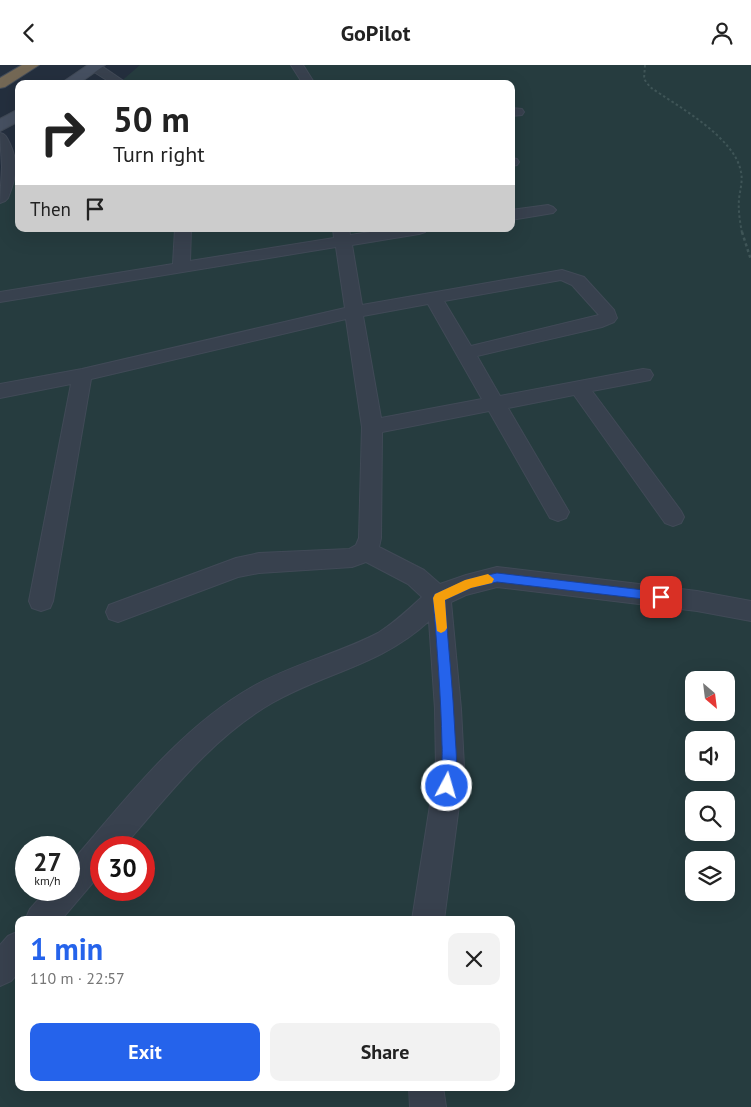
<!DOCTYPE html>
<meta charset="utf-8">
<style>
:root{--surface:#fff;--page:#f2f2f2;--text:#222;--muted:#767676;--accent:#2563eb}
body{margin:0;font-family:"PT Sans",sans-serif;background:var(--page);color:var(--text);height:100vh;display:flex;flex-direction:column;font-size:19px;white-space:nowrap}
*{box-sizing:border-box;margin:0}
p{font-size:16px;color:var(--muted)}
.icon{flex:none;width:28px;height:28px;fill:none;stroke:currentColor;stroke-width:2;stroke-linecap:round;stroke-linejoin:round}
.map{position:relative;flex:1;overflow:hidden}
.drawer{position:absolute;left:15px;top:851px;width:500px;height:175px;display:flex;flex-direction:column;background:var(--surface);border-radius:10px;box-shadow:0 5px 20px #0002}
.drawer>*{flex:none}
.top-card{position:absolute;left:15px;top:15px;width:500px;height:152px;border-radius:10px;box-shadow:0 5px 20px #0002;background:#fff;color:var(--text);overflow:hidden}
.needle{width:32px;rotate:152deg}
.controls{position:absolute;left:685px;top:606px;display:grid;gap:10px}
.controls a{display:grid;place-items:center;width:50px;height:50px;border-radius:10px;background:var(--surface);box-shadow:0 5px 20px #0002;font-size:25px}
.speed{position:absolute;left:15px;top:771px;display:flex;gap:10px;font-size:25px;font-weight:700;text-align:center}
.speed>*{display:grid;place-content:center;width:65px;height:65px;border-radius:50%;background:var(--surface);box-shadow:0 5px 20px #0002;line-height:1}
.speed small{font-size:12px;font-weight:400}
.speed .limit{border:8px solid #d22;background:#fff;color:#111}
.pin{position:absolute;display:grid;place-items:center;width:42px;height:42px;color:#fff;margin:-21px;border-radius:10px;box-shadow:0 2px 8px #0006}
.me{position:absolute;width:55px;margin:-28px;rotate:6deg;stroke-linejoin:round;filter:drop-shadow(0 0 4px #0008)}
.turn{display:flex;align-items:center;gap:18px;height:105px;padding:0 15px;font-size:22px}
.turn .icon{width:65px;height:65px;stroke-width:2.5}
.turn b{display:block;font-size:35px;line-height:42px}
.then{display:flex;align-items:center;height:48px;padding:0 15px;background:#0003;gap:10px;font-size:19px}
.round{display:grid;place-items:center;flex:none;width:52px;height:52px;border-radius:10px;background:var(--page)}
.headline{display:flex;align-items:center;justify-content:space-between;height:85px;padding:0 15px}
h1{font-size:30px;font-weight:600;line-height:38px;color:var(--accent)}
.cta{display:flex;gap:10px;margin-top:auto;padding:10px 15px}
.cta a{flex:1;height:58px;border-radius:10px;background:var(--accent);color:#fff;font-size:20px;font-weight:600;line-height:58px;text-align:center}
.cta a+a{background:var(--page);color:var(--text)}
header{display:flex;justify-content:space-between;align-items:center;height:65px;padding:0 15px;background:var(--surface);font-size:22px;font-weight:600}
.map>svg:first-child{display:block}
</style>
<header><svg class="icon" aria-label="back" viewBox="0 0 24 24"><path d="M15 5l-7 7 7 7"/></svg>GoPilot<svg class="icon" aria-label="person" viewBox="0 0 24 24"><circle cx="12" cy="8" r="4"/><path d="M4 21q1-7 8-7t8 7"/></svg></header>
<div class="map">
<svg width="751" height="1042" viewBox="0 0 751 1042">
<rect width="100%" height="100%" fill="#242f3e"/>
<path fill="#263c3f" fill-rule="evenodd" d="M 140,0 L 751,0 L 751,1042 L 0,1042 L 0,122 L 19,105 L 19,164 L 511,164 L 511,19 L 118,19 ZM 694,615 L 726,615 L 726,648 L 694,648 ZM 694,675 L 726,675 L 726,708 L 694,708 ZM 694,735 L 726,735 L 726,768 L 694,768 ZM 26,782 L 69,782 L 69,825 L 26,825 ZM 101,782 L 144,782 L 144,825 L 101,825 ZM 694,795 L 726,795 L 726,828 L 694,828 ZM 19,855 L 511,855 L 511,1022 L 19,1022 Z"/>
<g fill="none" stroke-linecap="round" stroke-linejoin="round">
<defs>
<path id="street" d="M 90,0 L 100,0 L 128,19 L 113,19 L 91,5 L 89,2 Z
M 291,0 L 303,0 L 315,19 L 303,19 Z
M 511,43 L 522,44 L 524,47 L 522,50 L 511,51 Z
M 0,68 C 6,69 7,73 10,79 C 19,99 16,113 8,133 L 5,136 L 0,138 L 2,102 Z
M 511,93 L 517,94 L 519,97 L 517,100 L 511,101 Z
M 548,140 L 553,142 L 556,145 L 553,148 L 511,155 L 511,145 Z
M 175,164 L 191,164 L 190,196 L 334,173 L 333,164 L 349,164 L 350,170 L 391,164 L 427,164 L 425,167 L 419,169 L 352,180 L 362,240 L 562,205 L 584,212 L 614,245 L 617,253 L 614,257 L 602,262 L 477,291 L 500,331 L 643,304 L 650,305 L 653,310 L 650,315 L 592,326 L 681,446 L 684,452 L 681,458 L 673,461 L 665,458 L 574,330 L 508,343 L 569,447 L 566,453 L 558,456 L 550,453 L 489,346 L 382,367 L 381,473 L 379,482 L 424,505 L 440,519 L 466,510 L 497,502 L 697,526 L 751,536 L 751,556 L 697,546 L 497,522 L 466,530 L 451,537 L 461,644 L 464,702 L 444,855 L 412,855 L 436,702 L 435,644 L 429,556 C 380,601 326,607 272,638 C 211,673 168,731 123,782 L 101,782 L 101,808 L 61,855 L 25,855 L 30,844 L 47,825 L 69,825 L 69,800 C 124,737 178,664 252,622 C 292,599 338,589 378,568 C 394,558 408,545 422,532 L 408,519 L 366,497 L 352,502 L 259,508 L 238,512 L 118,557 L 109,554 L 106,547 L 109,540 L 236,493 L 259,488 L 349,484 L 356,480 L 359,473 L 362,362 L 346,254 L 91,314 L 53,536 L 50,543 L 41,546 L 32,543 L 29,536 L 71,319 L 0,333 L 0,319 L 82,304 L 345,243 L 336,182 L 0,237 L 0,227 L 173,199 ZM 561,215 L 572,220 L 599,250 L 471,281 L 444,236 ZM 428,239 L 482,334 L 381,353 L 363,251 Z
M 19,866 L 19,907 L 11,916 L 0,921 L 0,880 L 8,871 Z
M 409,1022 L 443,1022 L 446,1042 L 410,1042 Z"/>
<path id="secondary" d="M 88,0 L 105,0 L 78,19 L 60,19 Z
M 19,44 L 19,56 L 0,66 L 0,54 Z"/>
<path id="highway" d="M 22,0 L 39,0 L 5,22 L 0,23 L 0,13 Z"/>
</defs>
<use href="#street" stroke="#414a57" stroke-width="2"/>
<use href="#secondary" stroke="#414a57" stroke-width="2"/>
<use href="#highway" stroke="#434c59" stroke-width="2"/>
<path stroke="#3f5557" stroke-width="2" stroke-dasharray="2.5 2.5" stroke-linecap="butt" d="M 645,0 L 644,14 L 650,22 C 677,41 735,72 741,107 C 743,116 740,125 739,134 C 738,145 740,157 742,168"/>
<path stroke="#3f5557" stroke-width="2.5" stroke-dasharray="3 3" stroke-linecap="butt" d="M 742,167 L 751,195"/>
<use href="#street" fill="#38414e" fill-rule="evenodd"/>
<use href="#secondary" fill="#465061" fill-rule="evenodd"/>
<use href="#highway" fill="#746855" fill-rule="evenodd"/>
</g>
<path fill="#2563eb" stroke="#184099" d="M 497,508 L 661,527 L 665,528 L 666,532 L 665,535 L 661,536 L 497,517 L 471,523 L 445,535 C 448,580 453,624 455,669 C 456,687 459,708 452,726 L 447,728 L 442,726 C 440,720 443,690 442,680 C 441,631 437,582 433,533 L 435,529 L 469,514 Z"/>
<path fill="#f59e0b" d="M 488,509 L 494,514 L 492,518 L 471,523 L 445,535 L 447,563 L 445,566 L 441,568 L 437,566 L 433,533 L 435,529 L 465,515 Z"/>
</svg>
<div class="controls">
<a><svg class="needle" viewBox="-14 -14 28 28"><path d="M0-13l5 13h-10z" fill="#e53935"/><path d="M0 13l5-13h-10z" fill="#767676"/></svg></a>
<a><svg class="icon" aria-label="sound" viewBox="0 0 24 24"><path d="M4 9h4l5-4v14l-5-4H4zM17 9q2 3 0 6"/></svg></a>
<a><svg class="icon" aria-label="search" viewBox="0 0 24 24"><circle cx="10" cy="10" r="6"/><path d="M15 15l6 6"/></svg></a>
<a><svg class="icon" aria-label="layers" viewBox="0 0 24 24"><path d="M12 4l9 5-9 5-9-5zM3 14l9 5 9-5"/></svg></a>
</div>
<div class="speed"><div>27<small>km/h</small></div><div class="limit">30</div></div>
<div class="pin" style="left:661px;top:532px;background:#d93025"><svg class="icon" aria-label="arrive" viewBox="0 0 24 24"><path d="M6 21V4h12l-3 4 3 4H6"/></svg></div>
<svg class="me" style="left:447px;top:721px" viewBox="-20 -20 40 40"><circle r="17" fill="#2563eb" stroke="#fff" stroke-width="3"/><path d="M0-11L8 9 0 5-8 9z" fill="#fff"/></svg>
<div class="top-card">
<div class="turn"><svg class="icon" aria-label="right" viewBox="0 0 24 24"><path d="M7 20v-9h11M14 6l5 5-5 5"/></svg><div><b>50 m</b>Turn right</div></div>
<div class="then">Then<svg class="icon" aria-label="arrive" viewBox="0 0 24 24"><path d="M6 21V4h12l-3 4 3 4H6"/></svg></div>
</div>
<section class="drawer">
<div class="headline"><div><h1>1 min</h1><p>110 m · 22:57</p></div><a class="round"><svg class="icon" aria-label="close" viewBox="0 0 24 24"><path d="M6 6l12 12M18 6L6 18"/></svg></a></div>
<div class="cta"><a>Exit</a><a>Share</a></div>
</section>
</div>
